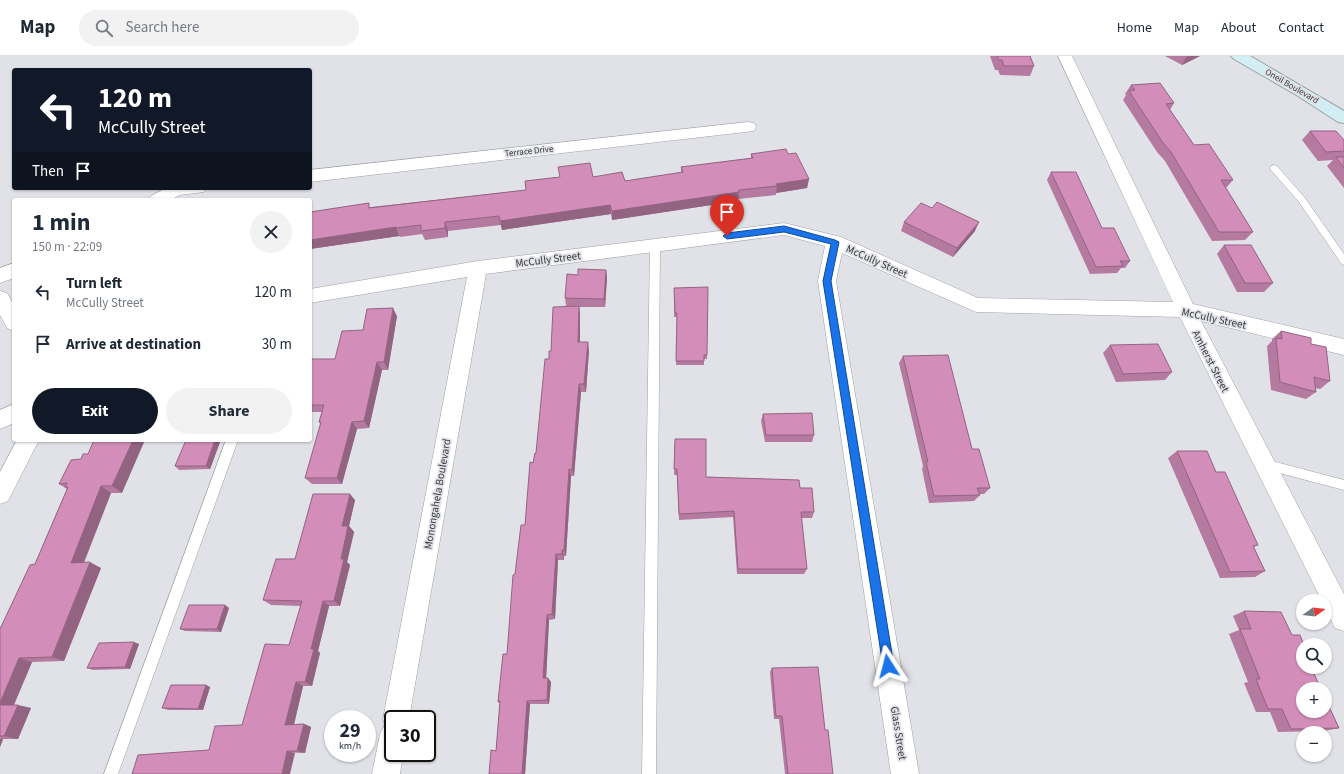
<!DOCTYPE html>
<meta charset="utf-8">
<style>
:root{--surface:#fff;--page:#f2f2f3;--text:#1f2937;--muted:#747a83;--line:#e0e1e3;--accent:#111827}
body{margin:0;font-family:"Source Sans 3",sans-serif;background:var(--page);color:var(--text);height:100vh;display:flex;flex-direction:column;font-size:15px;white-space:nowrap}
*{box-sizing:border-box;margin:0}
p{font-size:13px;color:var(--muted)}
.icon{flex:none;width:22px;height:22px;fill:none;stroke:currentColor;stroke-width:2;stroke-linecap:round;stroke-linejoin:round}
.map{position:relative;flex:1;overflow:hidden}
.panel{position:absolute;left:12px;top:142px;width:300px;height:244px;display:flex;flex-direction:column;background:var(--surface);border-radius:4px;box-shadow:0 1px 3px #0004}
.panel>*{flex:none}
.guide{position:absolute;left:12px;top:12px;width:300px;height:122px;border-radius:4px;box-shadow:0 1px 3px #0004;background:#111827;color:#fff;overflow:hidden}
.needle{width:26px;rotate:76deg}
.fabs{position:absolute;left:1296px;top:538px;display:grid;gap:8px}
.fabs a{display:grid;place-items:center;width:36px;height:36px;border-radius:50%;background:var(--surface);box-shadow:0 1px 3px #0004;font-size:20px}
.speed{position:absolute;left:324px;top:654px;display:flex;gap:8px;font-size:20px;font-weight:700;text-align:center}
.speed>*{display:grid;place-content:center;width:52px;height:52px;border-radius:50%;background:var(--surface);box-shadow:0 1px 3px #0004;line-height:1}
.speed small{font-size:10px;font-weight:400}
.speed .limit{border:2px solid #111;border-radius:6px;background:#fff;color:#111}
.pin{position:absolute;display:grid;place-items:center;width:34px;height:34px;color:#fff;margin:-41px -17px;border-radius:50% 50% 50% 0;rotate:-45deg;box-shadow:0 0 4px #0007}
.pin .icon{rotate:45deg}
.me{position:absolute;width:44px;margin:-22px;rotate:351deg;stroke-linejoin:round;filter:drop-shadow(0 0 3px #0008)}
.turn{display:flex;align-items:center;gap:14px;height:84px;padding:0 20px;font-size:18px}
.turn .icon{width:52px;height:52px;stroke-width:2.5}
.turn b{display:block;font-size:28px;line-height:34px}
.then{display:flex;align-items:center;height:38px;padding:0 20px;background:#0003;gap:8px;font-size:15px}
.round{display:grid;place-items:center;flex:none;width:42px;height:42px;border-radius:21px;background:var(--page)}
.head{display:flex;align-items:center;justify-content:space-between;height:68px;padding:0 20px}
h1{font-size:24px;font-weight:700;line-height:30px}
.action{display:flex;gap:8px;margin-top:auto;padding:8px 20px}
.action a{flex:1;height:46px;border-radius:24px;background:var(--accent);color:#fff;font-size:16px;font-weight:700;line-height:46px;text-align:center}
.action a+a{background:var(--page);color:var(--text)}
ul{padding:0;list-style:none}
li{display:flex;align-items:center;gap:12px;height:52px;padding:0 20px}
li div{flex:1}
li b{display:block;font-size:15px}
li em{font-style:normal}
header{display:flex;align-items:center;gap:24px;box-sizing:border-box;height:56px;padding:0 20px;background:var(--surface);border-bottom:1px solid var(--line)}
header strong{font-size:19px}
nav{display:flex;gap:22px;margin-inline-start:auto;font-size:14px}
.search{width:280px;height:36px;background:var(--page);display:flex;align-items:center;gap:10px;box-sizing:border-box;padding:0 14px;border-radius:22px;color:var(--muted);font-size:15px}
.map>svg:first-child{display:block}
</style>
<header>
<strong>Map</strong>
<div class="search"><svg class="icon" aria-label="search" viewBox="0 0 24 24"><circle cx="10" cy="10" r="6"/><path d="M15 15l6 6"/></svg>Search here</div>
<nav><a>Home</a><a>Map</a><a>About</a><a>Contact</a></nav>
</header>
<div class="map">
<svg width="1344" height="718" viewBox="0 0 1344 718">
<rect width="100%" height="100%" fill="#e0e2e8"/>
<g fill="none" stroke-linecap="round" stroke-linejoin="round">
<defs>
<path id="lane" d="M 1274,109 L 1277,110 L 1305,142 L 1344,198 L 1344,209 L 1341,207 L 1299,146 L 1271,114 L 1270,112 L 1271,110 Z
M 655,186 L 660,189 L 656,718 L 642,718 L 650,189 Z
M 226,384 L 238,384 L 118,718 L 104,718 Z
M 1264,403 L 1344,424 L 1344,434 L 1260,412 L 1258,408 L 1260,404 Z"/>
<path id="street" d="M 1058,0 L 1072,0 L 1193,248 L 1344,283 L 1344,299 L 1201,265 L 1344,538 L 1344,575 L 1335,572 L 1325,551 L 1325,545 L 1322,545 L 1180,261 L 976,256 L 842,197 L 836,225 L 919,718 L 891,718 L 818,225 L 825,190 L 784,179 L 486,218 L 409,663 L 393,663 L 393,697 L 403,697 L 400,718 L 372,718 L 380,678 L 385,668 L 383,663 L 467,221 L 310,247 L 310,233 L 478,205 L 784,167 L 841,181 L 978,242 L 1173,246 Z
M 748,66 L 754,67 L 756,71 L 754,75 L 310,126 L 310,114 Z
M 166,132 L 206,132 L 204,136 L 179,139 L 171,144 L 148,144 L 151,140 Z
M 14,207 L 14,222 L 0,227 L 0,212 Z
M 0,235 L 7,237 L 14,250 L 14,275 L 7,272 L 0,259 Z
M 14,348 L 14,367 L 0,373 L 0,354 Z
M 17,384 L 39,384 L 8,445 L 0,448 L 0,416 Z"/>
<path id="secondary" d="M 1231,0 L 1250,0 L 1344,55 L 1344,67 L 1338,66 L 1298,40 L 1234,3 Z"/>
</defs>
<use href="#lane" stroke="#9ea0a6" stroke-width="1"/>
<use href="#street" stroke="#9ea0a6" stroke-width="1"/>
<use href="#secondary" stroke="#9ea0a6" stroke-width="2"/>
<use href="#lane" fill="#fff" fill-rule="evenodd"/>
<use href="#street" fill="#fff" fill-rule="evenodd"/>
<use href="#secondary" fill="#d2eef2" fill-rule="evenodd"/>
</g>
<path fill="#b57a9f" d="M 990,0 L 1030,0 L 1034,10 L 1030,20 L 1000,19 L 998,14 L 995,14 Z
M 1165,0 L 1200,0 L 1182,9 Z
M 1131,29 L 1174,47 L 1170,54 L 1194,89 L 1233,124 L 1226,132 L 1253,176 L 1245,184 L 1212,185 L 1165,105 L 1157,96 L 1123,44 L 1126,39 L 1125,38 Z
M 1310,75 L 1344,84 L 1344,132 L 1327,110 L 1333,104 L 1318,105 L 1302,84 Z
M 751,98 L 788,98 L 809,123 L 807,132 L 776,137 L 776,139 L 738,143 L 738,145 L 612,164 L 611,158 L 502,174 L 501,169 L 448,175 L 448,181 L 425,184 L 422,178 L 400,181 L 399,180 L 310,193 L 310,156 L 371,151 L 526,134 L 593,121 L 625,125 L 681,117 L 681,111 L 751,102 Z
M 1051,116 L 1130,205 L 1125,212 L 1121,212 L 1117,217 L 1090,218 L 1047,124 Z
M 932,152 L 975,175 L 953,201 L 901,175 L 904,166 Z
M 1224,189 L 1273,227 L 1264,236 L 1237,236 L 1217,198 Z
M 606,214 L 607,222 L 605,251 L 579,251 L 580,258 L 580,286 L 589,294 L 586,336 L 581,336 L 574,420 L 571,420 L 566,500 L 564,500 L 564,504 L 558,504 L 555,563 L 549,564 L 546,622 L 548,622 L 551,626 L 549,648 L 530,648 L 525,718 L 489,718 L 496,695 L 500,647 L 498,646 L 507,598 L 515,518 L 525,469 L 533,407 L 536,397 L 549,303 L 566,250 L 565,242 L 578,219 Z
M 674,232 L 707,299 L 707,303 L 704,303 L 704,309 L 676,309 L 677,261 L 674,261 Z
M 397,260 L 388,314 L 382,314 L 369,372 L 357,373 L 342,428 L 312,428 L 305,422 L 321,369 L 319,366 L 322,356 L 310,356 L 310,303 L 335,303 L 363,274 Z
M 1281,275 L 1311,288 L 1330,325 L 1320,333 L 1316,332 L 1316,336 L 1306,343 L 1271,334 L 1267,290 L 1272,285 L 1272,283 Z
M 1110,289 L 1172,316 L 1165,324 L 1116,326 L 1103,297 Z
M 903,300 L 972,393 L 990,432 L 984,438 L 979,438 L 980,439 L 974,445 L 929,447 L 922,413 L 923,410 L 899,307 Z
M 763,358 L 814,379 L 812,386 L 765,386 L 761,365 Z
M 675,383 L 706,421 L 800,432 L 814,456 L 812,462 L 801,462 L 807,513 L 804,518 L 737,518 L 733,461 L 679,464 L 677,419 L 674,419 Z
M 220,386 L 210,413 L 179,414 L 175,410 Z
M 1177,395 L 1216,416 L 1258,489 L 1254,491 L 1265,515 L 1255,521 L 1220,522 L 1168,402 Z
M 88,398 L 122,437 L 111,437 L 84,507 L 101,512 L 64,605 L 32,606 L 14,649 L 31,652 L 18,683 L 3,683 L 0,691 L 0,573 L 35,508 L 67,433 L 59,428 L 81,403 Z
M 355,444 L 349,470 L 354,476 L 347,506 L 350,509 L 340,550 L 329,550 L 318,595 L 320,597 L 312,630 L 303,630 L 294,669 L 304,668 L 311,671 L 305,697 L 209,694 L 242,669 L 289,589 L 301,550 L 271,549 L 263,544 L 295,503 Z
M 225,549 L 229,552 L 221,576 L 185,575 L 180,573 Z
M 1244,555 L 1303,611 L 1339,672 L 1325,675 L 1278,676 L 1270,656 L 1256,656 L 1244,627 L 1248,626 L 1229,578 L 1239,574 L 1233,560 Z
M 139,588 L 130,613 L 93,614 L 87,612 Z
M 772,612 L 825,674 L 833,718 L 785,718 L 779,663 L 774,663 L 770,616 Z
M 206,629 L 210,631 L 203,654 L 168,654 L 162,652 Z"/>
<path fill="#936382" d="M 1189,0 L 1200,0 L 1182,9 L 1186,1 Z
M 809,123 L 807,132 L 776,137 L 777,130 L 776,128 Z
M 739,136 L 738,145 L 612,164 L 612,155 Z
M 610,149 L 611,158 L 502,174 L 500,165 Z
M 445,166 L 448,175 L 448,181 L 445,172 Z
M 979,166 L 975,175 L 953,201 L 957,192 Z
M 396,171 L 399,180 L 310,193 L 310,184 Z
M 606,214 L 607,222 L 605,251 L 604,243 Z
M 579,250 L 580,258 L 580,294 L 578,286 Z
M 393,252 L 397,260 L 388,314 L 384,306 Z
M 588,286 L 589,294 L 586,336 L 584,328 Z
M 377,306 L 382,314 L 369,372 L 364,365 Z
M 579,328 L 581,336 L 574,420 L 572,414 Z
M 352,366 L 357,373 L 342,428 L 337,422 Z
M 133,384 L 145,384 L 122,437 L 112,430 Z
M 215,384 L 217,384 L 220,386 L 210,413 L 206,410 Z
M 569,413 L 571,420 L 566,500 L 564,494 Z
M 101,430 L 111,437 L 81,513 L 71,507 Z
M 350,438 L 355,444 L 349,470 L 354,476 L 347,506 L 350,509 L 340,550 L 334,545 L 341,503 L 342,470 Z
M 562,494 L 564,500 L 564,504 L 562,498 Z
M 556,498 L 558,504 L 555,563 L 552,558 Z
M 90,506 L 101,512 L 64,605 L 52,601 Z
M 323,545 L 329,550 L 318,595 L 320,597 L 312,630 L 305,626 L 311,593 Z
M 225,549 L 229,552 L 221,576 L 217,573 Z
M 547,559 L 549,564 L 546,626 L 543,622 Z
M 134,586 L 139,588 L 130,613 L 125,611 Z
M 19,602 L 32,606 L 12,653 L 0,650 L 0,647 Z
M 548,622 L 551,626 L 549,648 L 547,644 Z
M 296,626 L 303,630 L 293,672 L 285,669 Z
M 206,629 L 210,631 L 203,654 L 198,653 Z
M 527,645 L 530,648 L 525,718 L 522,718 Z
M 18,649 L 31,652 L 18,683 L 4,680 Z
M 304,668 L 311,671 L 305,697 L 297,695 Z
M 0,683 L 3,683 L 0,691 Z
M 287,695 L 295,697 L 290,718 L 282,718 Z"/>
<path fill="#d28eb9" stroke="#936382" d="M 997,0 L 1030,0 L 1034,10 L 1004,10 L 1002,4 L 999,4 Z
M 1160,27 L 1174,47 L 1166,48 L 1194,89 L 1209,88 L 1233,124 L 1221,124 L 1253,176 L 1219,176 L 1171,96 L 1163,87 L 1129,35 L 1135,34 L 1131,29 Z
M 1310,75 L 1336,75 L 1344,84 L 1344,95 L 1326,96 Z
M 786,93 L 788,98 L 796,97 L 809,123 L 776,128 L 777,130 L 739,134 L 739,136 L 612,155 L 610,149 L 500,165 L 499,160 L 445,166 L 445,172 L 421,175 L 421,169 L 396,172 L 396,171 L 310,184 L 310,156 L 369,147 L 369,152 L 526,134 L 525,125 L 560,121 L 558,111 L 590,107 L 593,121 L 622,116 L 625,125 L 683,116 L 681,111 L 753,102 L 751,98 Z
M 1336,101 L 1344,101 L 1344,112 Z
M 1051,116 L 1076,116 L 1102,172 L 1114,172 L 1130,205 L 1120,205 L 1123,210 L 1096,211 Z
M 937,146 L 979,166 L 957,192 L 904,166 L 921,147 L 932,152 Z
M 1224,189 L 1251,189 L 1273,227 L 1245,227 Z
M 578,213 L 606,214 L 604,243 L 565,242 L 567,218 L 578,219 Z
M 708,231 L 707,299 L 704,299 L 704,305 L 676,305 L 677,257 L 675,257 L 674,232 Z
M 579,250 L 578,286 L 588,286 L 584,328 L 579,328 L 572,414 L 569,413 L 564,494 L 562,494 L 562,498 L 556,498 L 552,558 L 547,559 L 543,622 L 548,622 L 547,644 L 527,645 L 522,718 L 489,718 L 491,694 L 496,695 L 500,645 L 498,646 L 503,598 L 507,598 L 513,519 L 515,518 L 521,469 L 525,469 L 530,406 L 533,407 L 535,397 L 536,397 L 545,303 L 549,303 L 549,295 L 551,295 L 553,251 Z
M 393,252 L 384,306 L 377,306 L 364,365 L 352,366 L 337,422 L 305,422 L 321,366 L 319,366 L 324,349 L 310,349 L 310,303 L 335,303 L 342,275 L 363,274 L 367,253 Z
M 1281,275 L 1311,282 L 1311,288 L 1326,291 L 1330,325 L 1314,321 L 1316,336 L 1280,326 L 1276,282 L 1282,283 Z
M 1158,288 L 1172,316 L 1123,318 L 1110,289 Z
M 948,299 L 972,393 L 979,393 L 990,432 L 977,432 L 980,439 L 934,440 L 926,406 L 928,406 L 903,300 Z
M 812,357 L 814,379 L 766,379 L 763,358 Z
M 675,383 L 706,383 L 706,421 L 799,424 L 800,432 L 812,432 L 814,456 L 801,456 L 807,513 L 738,513 L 734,455 L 679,458 L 677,413 L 674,413 Z
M 94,384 L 133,384 L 112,430 L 101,430 L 71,507 L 90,506 L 52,601 L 19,602 L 0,647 L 0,573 L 30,509 L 35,508 L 68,431 L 65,431 L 67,427 L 59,428 L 71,404 L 81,403 L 83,398 L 88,398 Z
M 186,384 L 215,384 L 206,410 L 175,410 Z
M 1177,395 L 1207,395 L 1216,416 L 1225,416 L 1258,489 L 1253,490 L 1265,515 L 1230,516 Z
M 313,438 L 350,438 L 342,470 L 348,470 L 341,503 L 344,503 L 334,545 L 323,545 L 311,593 L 314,593 L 305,626 L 296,626 L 285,669 L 304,668 L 297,695 L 287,695 L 282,718 L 132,718 L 138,699 L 209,694 L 215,670 L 242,669 L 265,588 L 289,589 L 302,545 L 263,544 L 276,503 L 295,503 Z
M 189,549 L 225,549 L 217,573 L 180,573 Z
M 1244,555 L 1281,556 L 1292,579 L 1300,579 L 1304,589 L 1303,589 L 1303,611 L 1311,611 L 1321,633 L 1303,633 L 1303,655 L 1325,655 L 1325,642 L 1339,672 L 1291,673 L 1282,653 L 1268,653 L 1256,623 L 1260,623 L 1240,573 L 1251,573 Z
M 134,586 L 125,611 L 87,612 L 99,587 Z
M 818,611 L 825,674 L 828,674 L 833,718 L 788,718 L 782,660 L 776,660 L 772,612 Z
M 171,629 L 206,629 L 198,653 L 162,652 Z
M 0,649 L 18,649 L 4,680 L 0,680 Z"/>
<path fill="#1a73e8" stroke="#114b97" d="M 784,170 L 835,184 L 839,186 L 831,225 L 894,610 L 892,614 L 888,616 L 884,614 L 883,610 L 823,225 L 831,188 L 784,176 L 727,183 L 723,180 L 727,177 Z"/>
<g text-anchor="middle" stroke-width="3.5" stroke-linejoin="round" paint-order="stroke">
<g font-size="9" fill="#393a3c" stroke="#e0e2e8">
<text transform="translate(1292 30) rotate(30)" y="3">Oneil Boulevard</text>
<text transform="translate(529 95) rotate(-6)" y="3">Terrace Drive</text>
</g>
<g font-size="11" fill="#393a3c" stroke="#e0e2e8">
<text transform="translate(548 203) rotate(-7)" y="4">McCully Street</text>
<text transform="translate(877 205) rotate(24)" y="4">McCully Street</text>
<text transform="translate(1214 262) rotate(12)" y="4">McCully Street</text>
<text transform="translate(1211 305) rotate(63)" y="4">Amherst Street</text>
<text transform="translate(437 438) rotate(-80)" y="4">Monongahela Boulevard</text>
<text transform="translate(899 677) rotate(81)" y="4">Glass Street</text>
</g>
</g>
</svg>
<div class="fabs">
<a><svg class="needle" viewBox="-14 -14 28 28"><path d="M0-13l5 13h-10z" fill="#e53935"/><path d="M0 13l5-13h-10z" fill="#747a83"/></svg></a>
<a><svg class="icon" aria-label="search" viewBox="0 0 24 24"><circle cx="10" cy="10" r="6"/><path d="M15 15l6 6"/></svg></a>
<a>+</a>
<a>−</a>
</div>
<div class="speed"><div>29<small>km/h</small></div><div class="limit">30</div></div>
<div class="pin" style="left:727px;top:180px;background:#d93025"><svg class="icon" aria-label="arrive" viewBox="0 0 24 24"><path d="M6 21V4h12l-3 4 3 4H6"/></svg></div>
<svg class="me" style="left:888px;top:610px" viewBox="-20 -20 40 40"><path d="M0-17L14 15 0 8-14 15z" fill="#1a73e8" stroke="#fff" stroke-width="4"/></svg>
<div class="guide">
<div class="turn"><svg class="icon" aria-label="left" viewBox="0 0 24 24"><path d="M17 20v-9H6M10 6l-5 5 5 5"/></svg><div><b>120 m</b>McCully Street</div></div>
<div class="then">Then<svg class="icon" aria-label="arrive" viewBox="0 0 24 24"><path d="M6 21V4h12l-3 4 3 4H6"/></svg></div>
</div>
<section class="panel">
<div class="head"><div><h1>1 min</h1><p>150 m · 22:09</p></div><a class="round"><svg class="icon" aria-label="close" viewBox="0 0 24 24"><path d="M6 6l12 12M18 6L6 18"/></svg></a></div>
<ul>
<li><svg class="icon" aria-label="left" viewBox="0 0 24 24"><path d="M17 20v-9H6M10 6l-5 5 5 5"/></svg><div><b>Turn left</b><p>McCully Street</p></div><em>120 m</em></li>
<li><svg class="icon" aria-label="arrive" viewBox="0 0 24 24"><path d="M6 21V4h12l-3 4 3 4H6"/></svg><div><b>Arrive at destination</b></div><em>30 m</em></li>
</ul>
<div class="action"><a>Exit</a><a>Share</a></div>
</section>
</div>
